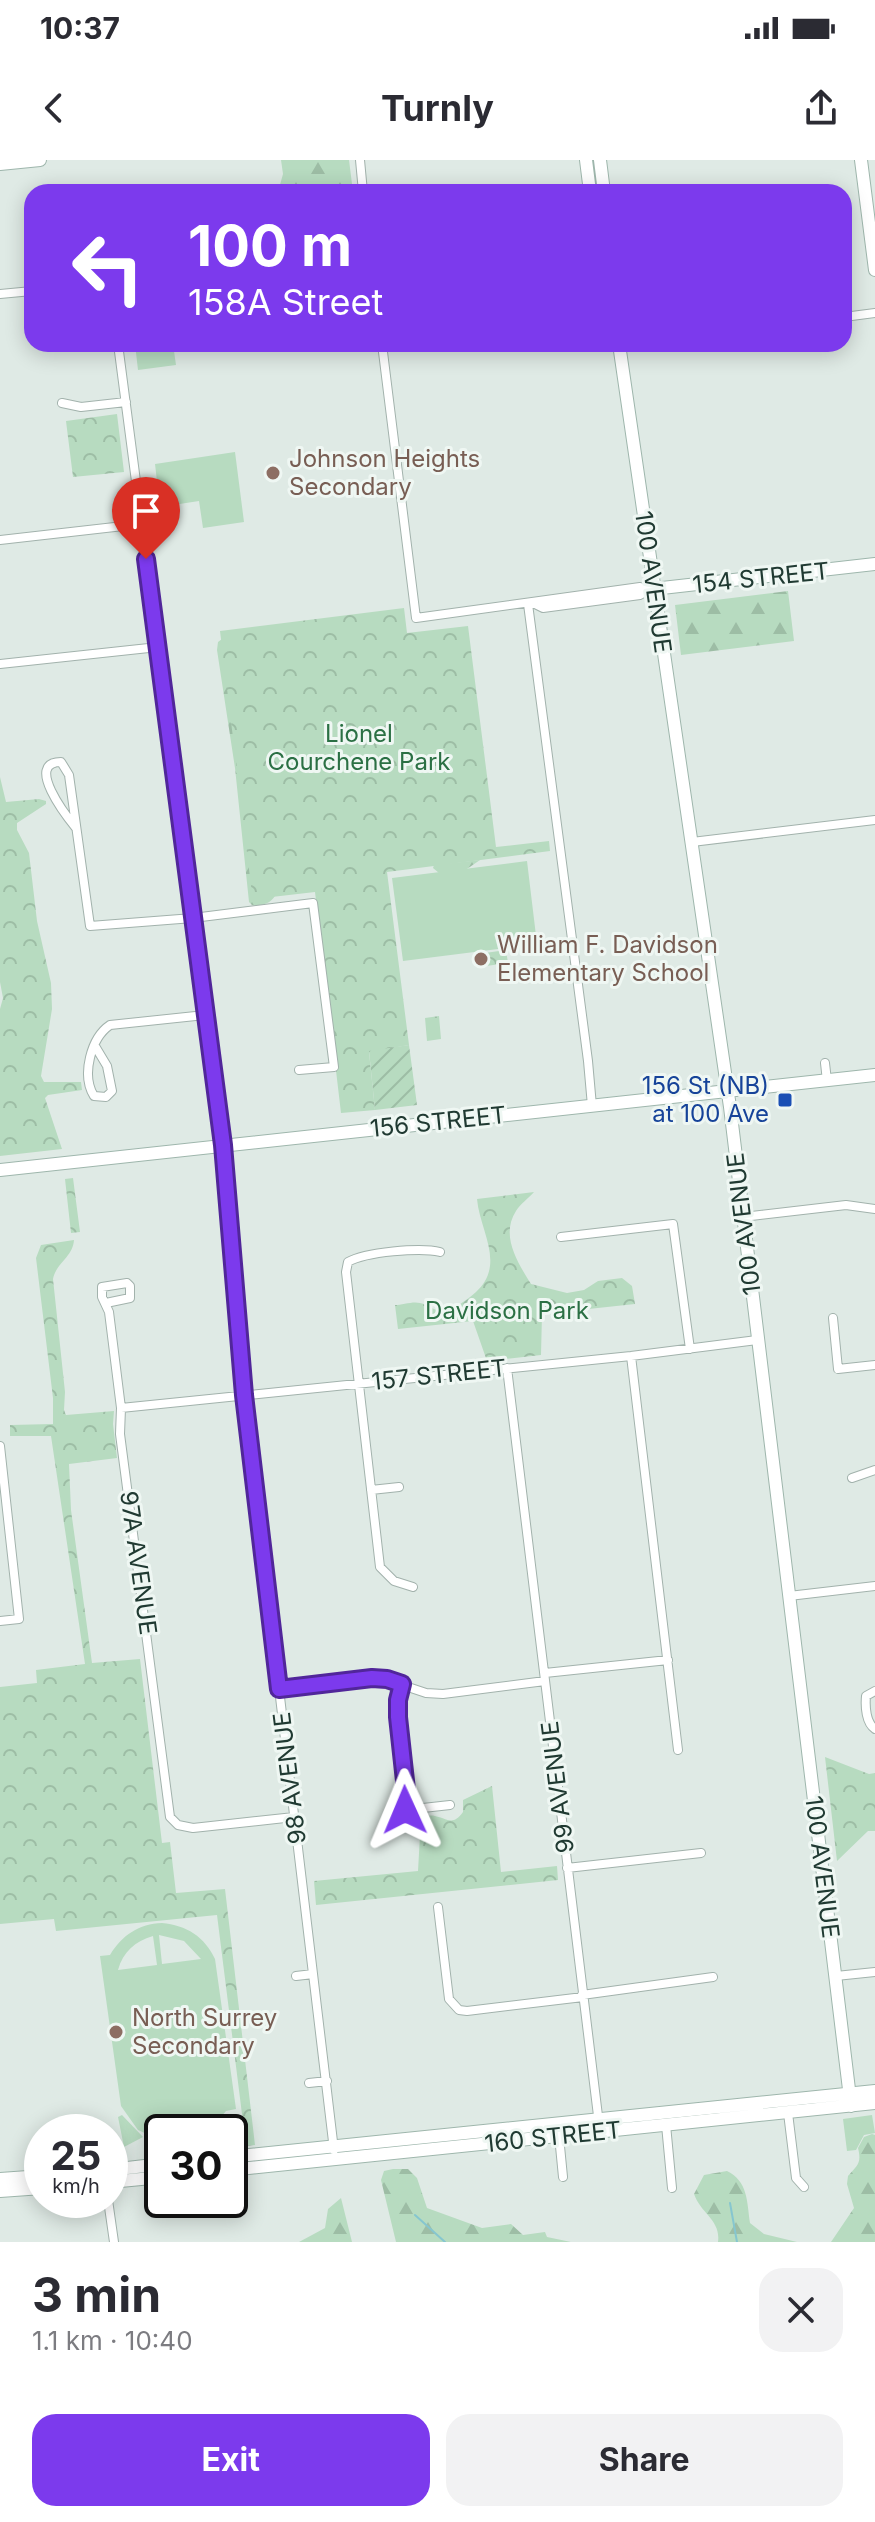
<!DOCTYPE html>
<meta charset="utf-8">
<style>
:root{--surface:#fff;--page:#f2f2f3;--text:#2b2b33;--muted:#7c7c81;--accent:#7c3aed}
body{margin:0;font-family:Inter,sans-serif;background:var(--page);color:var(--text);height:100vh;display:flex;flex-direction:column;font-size:30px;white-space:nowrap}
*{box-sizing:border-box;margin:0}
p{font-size:26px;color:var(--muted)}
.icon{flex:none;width:44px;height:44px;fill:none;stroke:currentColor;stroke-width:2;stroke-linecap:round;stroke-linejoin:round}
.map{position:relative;height:2082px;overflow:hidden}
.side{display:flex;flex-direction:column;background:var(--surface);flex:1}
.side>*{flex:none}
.top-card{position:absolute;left:24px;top:24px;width:828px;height:168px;border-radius:24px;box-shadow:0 4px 20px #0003;background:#7c3aed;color:#fff;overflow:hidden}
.speed{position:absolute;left:24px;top:1954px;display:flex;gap:16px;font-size:40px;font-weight:700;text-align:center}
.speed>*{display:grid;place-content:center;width:104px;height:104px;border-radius:50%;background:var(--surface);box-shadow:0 4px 20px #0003;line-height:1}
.speed small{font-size:20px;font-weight:400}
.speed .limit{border:4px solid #111;border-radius:12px;background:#fff;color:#111}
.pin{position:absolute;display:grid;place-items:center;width:68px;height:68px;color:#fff;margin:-82px -34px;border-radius:50% 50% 50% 0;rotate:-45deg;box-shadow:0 0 8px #0007}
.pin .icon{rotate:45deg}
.me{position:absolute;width:88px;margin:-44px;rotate:359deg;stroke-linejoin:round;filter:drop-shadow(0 0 6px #0008)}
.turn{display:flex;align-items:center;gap:28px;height:168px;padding:0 32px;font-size:36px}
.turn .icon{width:104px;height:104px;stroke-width:2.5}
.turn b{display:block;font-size:56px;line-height:68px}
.round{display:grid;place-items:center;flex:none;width:84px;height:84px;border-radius:24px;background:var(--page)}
.head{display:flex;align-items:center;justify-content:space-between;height:136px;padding:0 32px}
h1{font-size:48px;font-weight:700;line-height:60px}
.action{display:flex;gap:16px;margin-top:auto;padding:16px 32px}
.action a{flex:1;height:92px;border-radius:24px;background:var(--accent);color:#fff;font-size:32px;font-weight:700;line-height:92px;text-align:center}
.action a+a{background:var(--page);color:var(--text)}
.status{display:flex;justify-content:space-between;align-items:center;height:56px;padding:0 40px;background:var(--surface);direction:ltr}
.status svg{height:22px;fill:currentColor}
header{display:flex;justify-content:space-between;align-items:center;height:104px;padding:0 32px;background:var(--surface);font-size:36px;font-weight:700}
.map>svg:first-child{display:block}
</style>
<div class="status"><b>10:37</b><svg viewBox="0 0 49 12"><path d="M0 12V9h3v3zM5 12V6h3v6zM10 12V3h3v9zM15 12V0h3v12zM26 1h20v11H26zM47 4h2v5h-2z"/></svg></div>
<header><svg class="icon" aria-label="back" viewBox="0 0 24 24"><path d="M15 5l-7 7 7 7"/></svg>Turnly<svg class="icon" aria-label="share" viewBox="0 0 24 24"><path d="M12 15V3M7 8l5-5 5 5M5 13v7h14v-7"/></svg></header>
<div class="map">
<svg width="875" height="2082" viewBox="0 0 875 2082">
<defs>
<pattern id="forest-firs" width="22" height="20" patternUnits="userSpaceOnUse" patternTransform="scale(2)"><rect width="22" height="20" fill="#b7dbc0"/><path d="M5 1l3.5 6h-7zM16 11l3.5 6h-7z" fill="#9dbda5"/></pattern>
<pattern id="park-crowns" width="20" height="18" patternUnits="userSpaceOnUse" patternTransform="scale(2)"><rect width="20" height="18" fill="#b7dbc0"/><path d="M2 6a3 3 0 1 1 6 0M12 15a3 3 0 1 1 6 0" fill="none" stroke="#9dbda5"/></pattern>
<pattern id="garden-furrows" width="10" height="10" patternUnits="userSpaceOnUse" patternTransform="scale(2)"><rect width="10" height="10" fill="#b7dbc0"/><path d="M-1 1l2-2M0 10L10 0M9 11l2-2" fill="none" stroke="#9dbda5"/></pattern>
</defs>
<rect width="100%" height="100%" fill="#dfeae5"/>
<path fill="#b7dbc0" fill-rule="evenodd" d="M 135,184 L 173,184 L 176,205 L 138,210 Z
M 235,292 L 244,362 L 203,368 L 199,341 L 160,347 L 155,304 Z
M 527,701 L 537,784 L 403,801 L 392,718 Z
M 162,1763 C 186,1765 205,1777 215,1799 L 236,1949 L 226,1951 L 208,1972 L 162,1972 L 162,1981 L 138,1970 L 121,1946 L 100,1796 L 110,1795 C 122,1775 139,1764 162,1763 ZM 159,1775 L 184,1781 L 201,1799 L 162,1804 ZM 153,1776 L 157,1805 L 118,1810 C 123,1792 135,1781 153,1776 Z
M 122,1955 L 143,1977 L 124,1987 L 118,1957 Z
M 872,1955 L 875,1973 L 864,1975 L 856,1990 L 847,1991 L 843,1959 Z"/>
<path fill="url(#forest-firs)" d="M 281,0 L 349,0 L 353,32 L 278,32 L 283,14 Z
M 788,431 L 794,481 L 681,495 L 675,445 Z
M 222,479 L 275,736 C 270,744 261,746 252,745 L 249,742 L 235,608 L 217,490 L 218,482 Z
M 480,700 L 464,711 L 439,713 L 433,708 L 434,705 Z
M 872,1974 L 875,1975 L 875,2082 L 831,2082 L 854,2048 L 847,2024 L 848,2016 C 857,2005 862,2004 858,1988 L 864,1977 Z
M 393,2009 L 408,2009 L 417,2018 L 427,2048 L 482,2068 L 511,2064 L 523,2075 L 545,2072 L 547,2077 L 571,2082 L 396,2082 L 381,2020 L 384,2011 Z
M 727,2011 C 748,2021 747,2042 750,2063 L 764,2074 L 797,2082 L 718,2082 C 721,2060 701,2054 694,2034 L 704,2015 Z
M 341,2038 L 352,2082 L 299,2082 L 325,2068 L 328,2049 Z"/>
<path fill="url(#park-crowns)" d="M 117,254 L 124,312 L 73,317 L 66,261 Z
M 404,448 L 407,473 L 468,466 L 496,687 L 549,681 L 550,691 L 387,712 L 409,885 L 369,892 L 375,950 L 341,953 L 315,732 L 263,738 L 253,742 L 220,471 Z
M 0,617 L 6,642 L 39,639 L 46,641 L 46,644 L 17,663 L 17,670 L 29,693 L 37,761 L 51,823 L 52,849 L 41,916 L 44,922 L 81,922 L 82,930 L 48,935 L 45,938 L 62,989 L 0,996 L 0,849 L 3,838 L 0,822 Z
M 506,790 L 508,803 L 486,806 L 485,793 Z
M 439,856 L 441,879 L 427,881 L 425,858 Z
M 73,1018 L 80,1072 L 71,1073 L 65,1019 Z
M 534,1032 C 529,1038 520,1044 516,1051 C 500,1076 518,1103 531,1124 L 567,1133 L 584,1130 L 598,1121 L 622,1118 L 632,1126 L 635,1144 L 542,1154 L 541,1195 L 487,1201 L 473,1161 L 398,1169 L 395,1145 C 402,1145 413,1141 420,1143 C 429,1145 432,1151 443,1150 C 456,1148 466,1141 476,1132 C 506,1104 480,1072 477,1039 Z
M 74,1080 C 73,1097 56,1103 53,1119 L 65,1232 L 64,1250 L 66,1255 L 114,1251 L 113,1264 L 117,1298 L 69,1304 L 71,1350 L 92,1503 L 140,1499 L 162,1683 L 170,1682 L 176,1733 L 225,1729 L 255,1985 L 246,1986 L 217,1755 L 56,1771 L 54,1759 L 0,1764 L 0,1527 L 37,1523 L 36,1510 L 85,1504 L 51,1276 L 10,1276 L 10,1265 L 53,1264 L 53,1238 L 36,1098 L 41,1085 Z
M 825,1597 L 869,1614 L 875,1613 L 875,1671 L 868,1671 L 837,1701 Z
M 492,1626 L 501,1712 L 557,1706 L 558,1720 L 316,1745 L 314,1721 L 418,1711 L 421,1657 C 426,1656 431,1655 435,1656 C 448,1659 453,1666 463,1652 L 463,1640 Z"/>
<path fill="url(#garden-furrows)" d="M 409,885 L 417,945 L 375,950 L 369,891 Z"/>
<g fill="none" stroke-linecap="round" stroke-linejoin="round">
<path stroke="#86c6cf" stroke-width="2" d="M 730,2043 L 737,2082
M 415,2055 L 445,2082"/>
<defs>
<path id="street" d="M 360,0 L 363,32
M 0,134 L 32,131
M 844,157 L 875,153
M 118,184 L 223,985 L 244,1235 L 334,1990
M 382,184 L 416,458 L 640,427 L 647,430
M 62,243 L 81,247 L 126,242
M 0,380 L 141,364
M 533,443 L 543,448 L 640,435 L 649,430
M 528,444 L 588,901 L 592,946
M 0,504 L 158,487
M 76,668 C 67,657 24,602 61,602 L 69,615 L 90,766 L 193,758 L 313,743 L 334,907 L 299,910
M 692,682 L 875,660
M 95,886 L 107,906 L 112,931 L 106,937 L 94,936 C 81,915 91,878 110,865 L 205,855
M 825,903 L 827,921
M 743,1057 L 846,1045 L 875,1049
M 561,1077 L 673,1064 L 690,1189
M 106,1143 L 130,1138 L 130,1126 L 127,1123 L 102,1127 L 102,1137 L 109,1152 L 121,1248 L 120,1274 L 170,1657 L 178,1665 L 193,1668 L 294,1657
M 833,1158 L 838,1209 L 875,1205
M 631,1196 L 678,1590
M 507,1208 L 599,1964
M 121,1248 L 631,1196 L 757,1180
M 0,1286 L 19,1459 L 0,1461
M 852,1318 L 875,1310
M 371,1330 L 399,1327
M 413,1427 L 394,1421 L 380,1407 L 346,1112 L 348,1102 C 365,1092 421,1087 440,1092
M 789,1436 L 875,1426
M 545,1513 L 668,1500
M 402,1524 L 398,1552 L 407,1639 L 405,1650 L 450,1645
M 279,1529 L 381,1518 L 426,1533 L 443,1534 L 545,1521
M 875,1531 L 866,1536 C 865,1547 866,1563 875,1569
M 567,1708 L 701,1693
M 438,1747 L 449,1839 L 459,1850 L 467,1851 L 583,1837
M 296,1816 L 313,1814
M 836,1816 L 875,1812
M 582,1835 L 713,1817
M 309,1923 L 327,1921
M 788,1953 L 796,2018 L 804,2027
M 666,1965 L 672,2028
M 559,1976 L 563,2017
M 108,2040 L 114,2082"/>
<path id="secondary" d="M 586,0 L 590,32
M 600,0 L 604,32
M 861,0 L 875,110
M 0,4 L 40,0
M 619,184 L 730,947 L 851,1946
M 653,429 L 875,404
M 0,1010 L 875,915
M 230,1997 L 875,1931
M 110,2010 L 162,2004
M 230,2010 L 875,1943
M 0,2019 L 42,2016
M 110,2022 L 162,2017
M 0,2031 L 42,2028"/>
</defs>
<use href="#street" stroke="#a2b2ac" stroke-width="10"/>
<use href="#secondary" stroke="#9eb6ac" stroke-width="14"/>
<use href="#street" stroke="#fff" stroke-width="8"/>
<use href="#secondary" stroke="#fff" stroke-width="12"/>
</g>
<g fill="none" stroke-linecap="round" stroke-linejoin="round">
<defs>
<path id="route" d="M 146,399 L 223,985 L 244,1235 L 279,1529 L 372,1518 L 387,1519 L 402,1524 L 398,1540 L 398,1557 L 407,1639 L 405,1650"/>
</defs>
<use href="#route" stroke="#51269a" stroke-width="20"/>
<use href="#route" stroke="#7c3aed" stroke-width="14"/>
</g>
<g fill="#8d6e63" stroke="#eff7f3" stroke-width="3">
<circle cx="273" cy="313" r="8"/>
<circle cx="481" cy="799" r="8"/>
<circle cx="116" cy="1872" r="8"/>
</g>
<rect fill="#1a4fb4" stroke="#eff7f3" stroke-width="3" x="777" y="932" width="16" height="16" rx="4"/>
<g text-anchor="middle" stroke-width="6" stroke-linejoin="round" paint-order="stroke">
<g font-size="24" fill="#785e54" stroke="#eff7f3" text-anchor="start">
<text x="289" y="307">Johnson Heights<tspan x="289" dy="28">Secondary</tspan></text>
<text x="497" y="793">William F. Davidson<tspan x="497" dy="28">Elementary School</tspan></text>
<text x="132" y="1866">North Surrey<tspan x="132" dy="28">Secondary</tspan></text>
</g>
<g font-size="24" fill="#203a32" stroke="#eff7f3">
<text transform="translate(761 418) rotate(-6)" y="8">154 STREET</text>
<text transform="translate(653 422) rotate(82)" y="8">100 AVENUE</text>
<text transform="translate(438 962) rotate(-6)" y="8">156 STREET</text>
<text transform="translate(744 1064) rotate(-97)" y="8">100 AVENUE</text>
<text transform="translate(439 1215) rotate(-6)" y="8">157 STREET</text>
<text transform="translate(138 1403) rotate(82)" y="8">97A AVENUE</text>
<text transform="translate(290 1618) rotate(-97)" y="8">98 AVENUE</text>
<text transform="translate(558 1627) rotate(-97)" y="8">99 AVENUE</text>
<text transform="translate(822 1707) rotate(83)" y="8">100 AVENUE</text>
<text transform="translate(553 1977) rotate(-6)" y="8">160 STREET</text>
</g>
<g font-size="24" fill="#2b7044" stroke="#eff7f3">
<text x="359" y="582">Lionel<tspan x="359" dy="28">Courchene Park</tspan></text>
<text x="507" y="1159">Davidson Park</text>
</g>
<g font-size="24" fill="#164399" stroke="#eff7f3" text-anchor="end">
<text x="769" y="934">156 St (NB)<tspan x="769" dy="28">at 100 Ave</tspan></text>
</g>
</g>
</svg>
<div class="speed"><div>25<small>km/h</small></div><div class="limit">30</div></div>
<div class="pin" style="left:146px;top:399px;background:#d93025"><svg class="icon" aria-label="arrive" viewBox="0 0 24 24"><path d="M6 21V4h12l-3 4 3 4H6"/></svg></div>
<svg class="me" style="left:405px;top:1650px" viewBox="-20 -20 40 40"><path d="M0-17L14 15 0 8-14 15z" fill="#7c3aed" stroke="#fff" stroke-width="4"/></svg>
<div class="top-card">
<div class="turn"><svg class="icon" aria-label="left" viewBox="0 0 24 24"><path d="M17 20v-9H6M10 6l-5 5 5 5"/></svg><div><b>100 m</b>158A Street</div></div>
</div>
</div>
<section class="side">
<div class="head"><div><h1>3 min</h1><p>1.1 km · 10:40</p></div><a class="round"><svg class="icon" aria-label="close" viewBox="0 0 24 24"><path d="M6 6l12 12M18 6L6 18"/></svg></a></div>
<div class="action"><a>Exit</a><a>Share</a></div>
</section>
